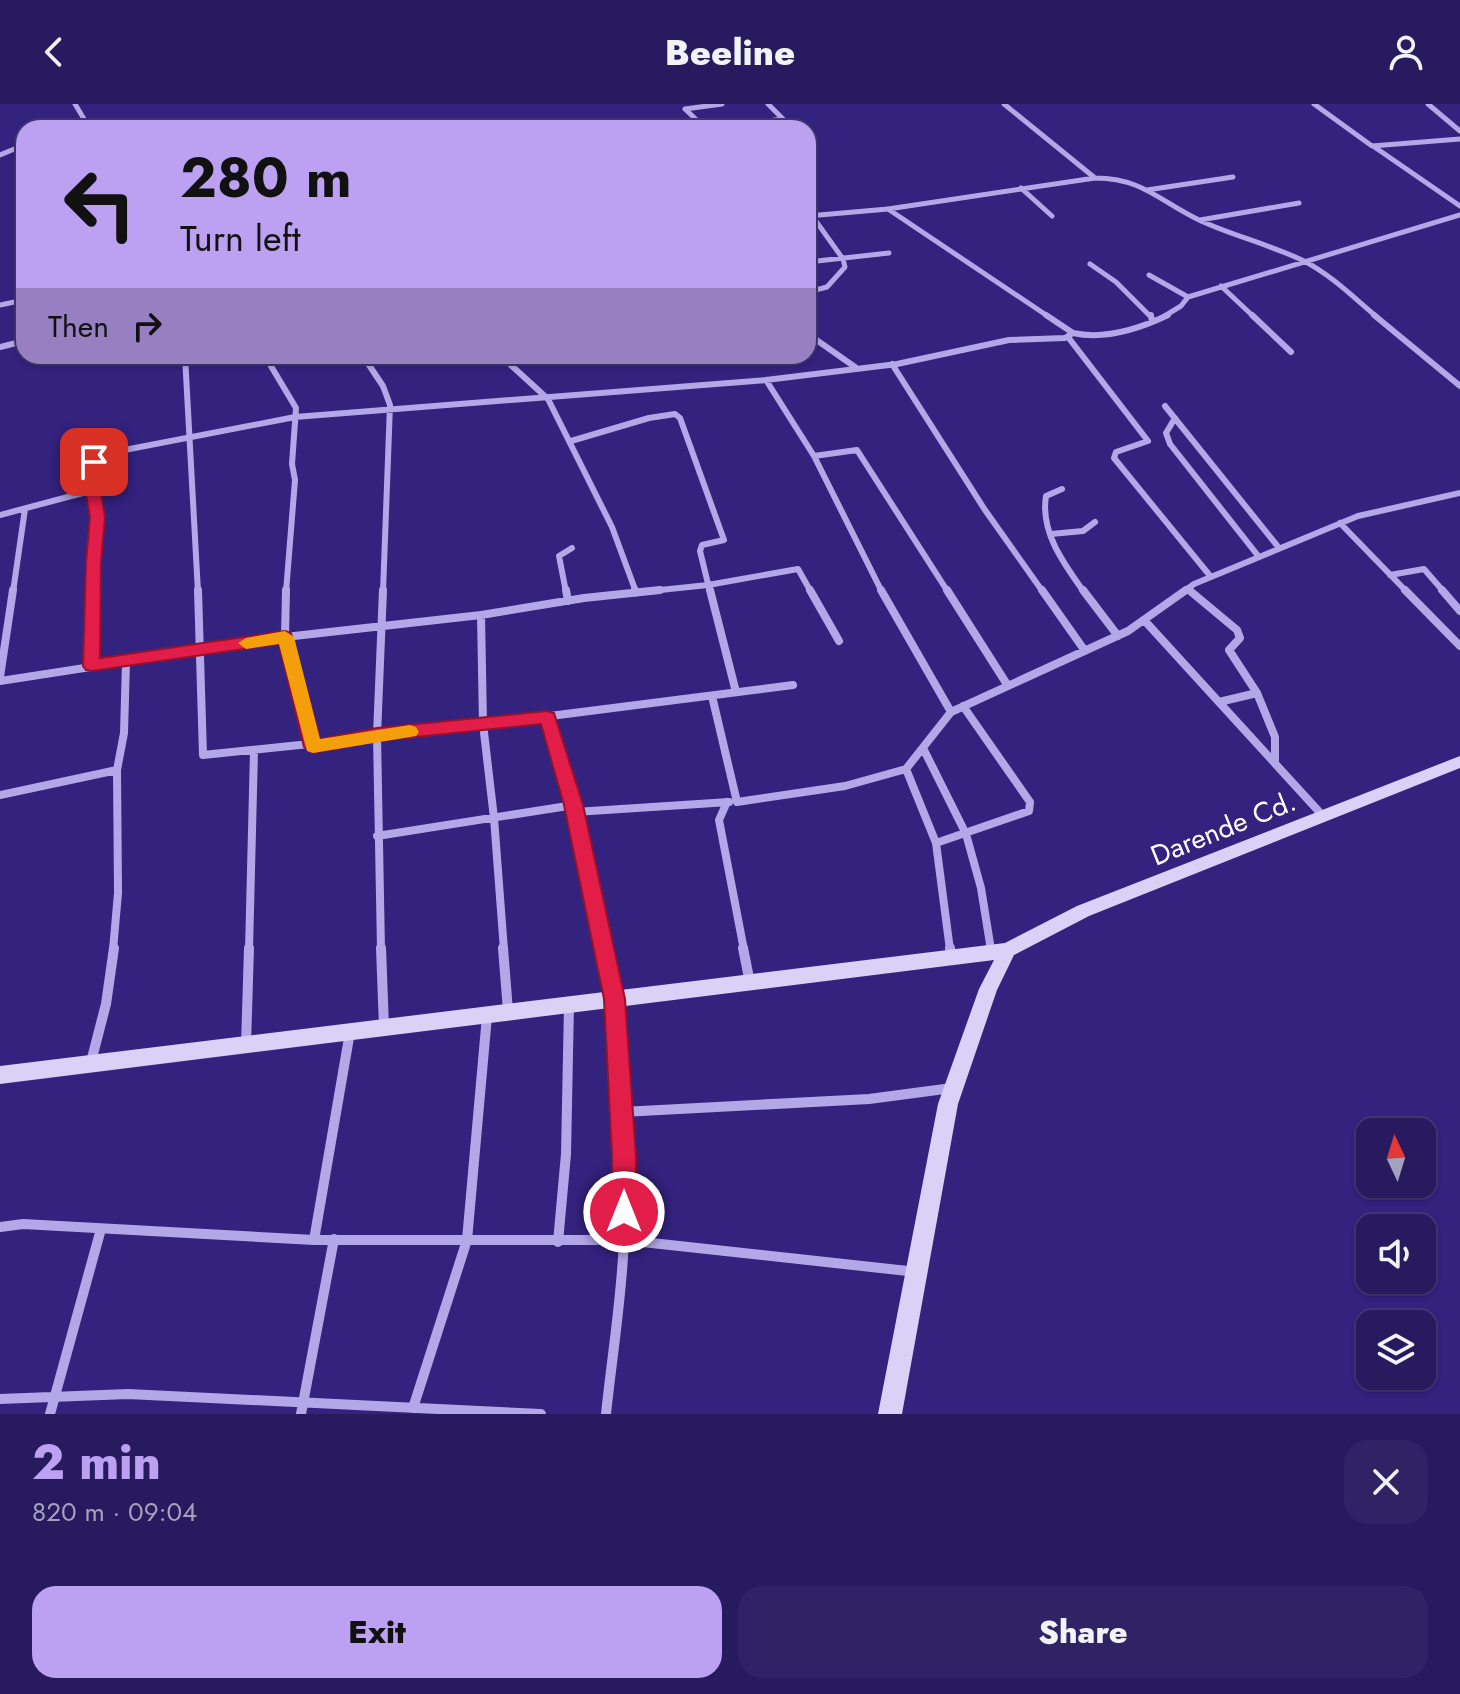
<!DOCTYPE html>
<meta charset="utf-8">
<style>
:root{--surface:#271a5f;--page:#2f2365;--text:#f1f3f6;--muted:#a4a1bd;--line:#433874;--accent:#bca0f2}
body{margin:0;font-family:Jost,sans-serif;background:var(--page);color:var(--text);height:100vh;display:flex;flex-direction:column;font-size:30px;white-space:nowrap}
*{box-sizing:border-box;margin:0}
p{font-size:26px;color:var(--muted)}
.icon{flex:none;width:44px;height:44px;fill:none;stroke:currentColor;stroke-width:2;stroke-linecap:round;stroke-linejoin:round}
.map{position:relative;height:1310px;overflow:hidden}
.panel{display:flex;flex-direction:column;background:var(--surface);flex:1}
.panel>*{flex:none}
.banner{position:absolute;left:16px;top:16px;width:800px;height:244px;border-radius:24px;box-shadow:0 2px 6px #0004,0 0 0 2px var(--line);background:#bca0f2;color:#111;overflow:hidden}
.needle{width:52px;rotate:356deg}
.buttons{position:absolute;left:1356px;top:1014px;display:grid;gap:16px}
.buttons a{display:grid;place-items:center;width:80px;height:80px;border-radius:16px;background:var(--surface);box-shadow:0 2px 6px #0004,0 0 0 2px var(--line);font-size:40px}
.pin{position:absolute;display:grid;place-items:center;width:68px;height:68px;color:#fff;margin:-34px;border-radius:16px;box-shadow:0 4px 12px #0006}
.me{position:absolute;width:88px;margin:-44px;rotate:0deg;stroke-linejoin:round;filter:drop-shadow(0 0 6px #0008)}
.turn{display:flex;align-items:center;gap:28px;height:168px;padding:0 32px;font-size:36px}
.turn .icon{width:104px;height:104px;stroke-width:2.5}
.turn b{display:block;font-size:56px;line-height:68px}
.then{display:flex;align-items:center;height:76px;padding:0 32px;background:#0003;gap:16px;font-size:30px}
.round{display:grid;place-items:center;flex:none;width:84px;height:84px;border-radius:24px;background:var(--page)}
.summary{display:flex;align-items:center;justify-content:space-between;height:136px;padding:0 32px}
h1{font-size:48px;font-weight:800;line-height:60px;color:var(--accent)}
.cta{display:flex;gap:16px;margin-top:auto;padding:16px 32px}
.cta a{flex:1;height:92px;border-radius:24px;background:var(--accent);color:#111;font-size:32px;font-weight:800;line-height:92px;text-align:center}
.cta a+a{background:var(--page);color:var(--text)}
header{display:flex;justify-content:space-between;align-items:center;height:104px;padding:0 32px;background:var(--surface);font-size:36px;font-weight:800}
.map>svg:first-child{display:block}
</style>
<header><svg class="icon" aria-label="back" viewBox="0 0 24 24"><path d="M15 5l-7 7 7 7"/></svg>Beeline<svg class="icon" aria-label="person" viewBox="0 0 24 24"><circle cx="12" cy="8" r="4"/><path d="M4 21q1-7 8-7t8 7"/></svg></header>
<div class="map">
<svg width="1460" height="1310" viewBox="0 0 1460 1310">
<rect width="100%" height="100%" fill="#34227f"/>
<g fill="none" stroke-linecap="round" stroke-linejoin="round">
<path stroke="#b3a8e7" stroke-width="5" d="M 1004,0 L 1095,74
M 1314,0 L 1372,42 L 1460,35
M 1428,0 L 1460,27
M 685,5 L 722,0
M 685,5 L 705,24
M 64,24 L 84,15 L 75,0
M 708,24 L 737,21
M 739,24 L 737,21 L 783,15 L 768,0
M 1373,42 L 1460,102
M 0,51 L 24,41
M 1021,84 L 1052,112
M 1147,86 L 1233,73
M 888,105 L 1049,213
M 808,106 L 843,155 L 845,163 L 827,183 L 808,188
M 808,112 L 888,105 L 1095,74 C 1143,74 1160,98 1201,117 C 1234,132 1271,141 1304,157 C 1331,171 1353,193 1377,213
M 1200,116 L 1299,99
M 808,158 L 889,149
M 1090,160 L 1116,178 L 1151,213
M 1149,171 L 1188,193
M 1221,182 L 1254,213
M 0,201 L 19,197
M 1163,213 L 1181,202 L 1188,193 L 1460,111"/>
<path stroke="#b3a8e7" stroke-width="6" d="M 1151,211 L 1152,218
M 1252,211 L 1291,248
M 1374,211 L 1460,282
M 1073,229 C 1105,236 1139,225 1168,211
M 808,230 L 855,263
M 1068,233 L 1148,337 L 1116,348 L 1114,354 L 1211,473
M 0,243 L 24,237
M 87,252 L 89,257
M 185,252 L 198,488
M 265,252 L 296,304 L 292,360 L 295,376 L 286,488
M 363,252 L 383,282 L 390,301 L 383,488
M 501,252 L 548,295 L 612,423 L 636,488
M 892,260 L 985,406 L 1043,488
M 766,276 L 814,352 L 882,488
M 1165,302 L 1279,444
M 1175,314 L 1166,329 L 1170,340 L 1259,453
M 571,337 L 649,314 L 675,310 L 680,314 L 724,436 L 702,441 L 700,447 L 710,488
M 814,352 L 857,346 L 948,488
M 1062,385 L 1046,392 C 1040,428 1064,460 1084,488
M 0,411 L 94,386
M 1340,419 L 1407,488
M 1051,430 L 1083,427 L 1095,418
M 1390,471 L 1424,465 L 1444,488
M 1188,485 L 1192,488
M 13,488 L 25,405
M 93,488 L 98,413 L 90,373 L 94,358 L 109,349 L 295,313 L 766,276 L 897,260 L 1009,236 L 1065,234 L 1073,229 L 1046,211
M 566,488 L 559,452 L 572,444
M 641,488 L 708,481 L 798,465 L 811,488
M 1183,488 L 1194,480 L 1358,412 L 1460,389"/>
<path stroke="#b3a8e7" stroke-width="8" d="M 198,486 L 203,651 L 425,628 L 793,581
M 286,486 L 285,533 L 313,643
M 566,486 L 568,497
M 635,486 L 636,489
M 710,486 L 736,588
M 810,486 L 839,537
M 881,486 L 951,608
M 947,486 L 1008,582
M 1042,486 L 1085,547
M 1083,486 L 1118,532
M 1189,486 L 1237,526 L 1240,534 L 1229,546 L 1257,589 L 1219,598
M 1405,486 L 1460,542
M 1442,486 L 1460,507
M 481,511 L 483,620 L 494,714 L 504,846
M 1144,516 L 1323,712
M 92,562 L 93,486
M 0,573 L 13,486
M 0,577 L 285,533 L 481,511 L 584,494 L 660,486
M 1257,589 L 1275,633 L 1275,658
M 712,592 L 737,698 L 845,682 L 906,665 L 951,608 L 1128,527 L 1186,486
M 547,613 L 574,701 L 605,846
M 924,646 L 966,730 L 981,784 L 991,846
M 906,665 L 936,739 L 950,846
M 0,691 L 117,666
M 727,698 L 719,716 L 744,846
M 575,708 L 729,698
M 377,732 L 574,701
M 936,739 L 1029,707 L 1030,698 L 963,602
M 113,846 L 118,789 L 117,666 L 124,629 L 126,558
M 249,846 L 254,647
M 381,846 L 377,631 L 383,486"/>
<path stroke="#b3a8e7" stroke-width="10" d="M 381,844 L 384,923
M 503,844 L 508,907
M 604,844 C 624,936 628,1041 624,1134 C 622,1193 612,1252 606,1310
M 743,844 L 750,879
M 950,844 L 951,853
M 990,844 L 991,849
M 246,941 L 249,844
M 91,958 L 106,900 L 114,844
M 622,1008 L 869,995 L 952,984
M 0,1123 L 23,1120 L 314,1136 L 624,1136 L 917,1168
M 314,1136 L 350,928
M 558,1138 L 566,1050 L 569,901
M 0,1295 L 128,1290 L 541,1310
M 413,1304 L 467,1136 L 487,912
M 50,1310 L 101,1125
M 301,1310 L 334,1135"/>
<path fill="#d9d2f6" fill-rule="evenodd" d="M 1460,652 L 1460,664 L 1089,812 L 1014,851 L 997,886 L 958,1000 L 902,1310 L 878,1310 L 938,1000 L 979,885 L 994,856 L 0,980 L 0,962 L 1005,839 L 1077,802 Z"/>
</g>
<path fill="#e11d48" stroke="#92132f" stroke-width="2" d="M 94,353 L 101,358 L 98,373 L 105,413 L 101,458 L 100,554 L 285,527 L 291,529 L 320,635 L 377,624 L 547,607 L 554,609 L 583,701 L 625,895 L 636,1052 L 636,1108 L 633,1116 L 624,1120 L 615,1116 L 612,1108 L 612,1052 L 604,895 L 564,701 L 541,620 L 377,637 L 313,649 L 304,643 L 279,540 L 92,567 L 86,566 L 83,562 L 86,458 L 90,413 L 83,373 L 86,358 Z"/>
<path fill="#f59e0b" d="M 285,527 L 294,533 L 320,635 L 410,621 L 416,623 L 419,628 L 416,632 L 313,649 L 307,647 L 279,540 L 246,545 L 238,539 L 246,534 Z"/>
<g text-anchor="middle" stroke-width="7" stroke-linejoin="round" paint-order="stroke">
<g font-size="28" fill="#fff" stroke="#34227f">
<text transform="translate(1223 724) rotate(-22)" y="10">Darende Cd.</text>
</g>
</g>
</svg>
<div class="buttons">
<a><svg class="needle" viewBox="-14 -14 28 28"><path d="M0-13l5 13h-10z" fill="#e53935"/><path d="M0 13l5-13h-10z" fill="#a4a1bd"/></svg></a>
<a><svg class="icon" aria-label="sound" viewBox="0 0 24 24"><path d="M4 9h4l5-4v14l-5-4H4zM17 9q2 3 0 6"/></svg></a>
<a><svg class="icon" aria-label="layers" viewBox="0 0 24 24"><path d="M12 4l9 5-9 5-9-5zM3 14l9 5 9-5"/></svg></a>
</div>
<div class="pin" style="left:94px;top:358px;background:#d93025"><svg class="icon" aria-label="arrive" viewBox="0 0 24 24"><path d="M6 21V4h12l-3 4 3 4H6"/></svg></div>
<svg class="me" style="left:624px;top:1108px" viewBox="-20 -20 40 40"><circle r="17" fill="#e11d48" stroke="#fff" stroke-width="3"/><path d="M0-11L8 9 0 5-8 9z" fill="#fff"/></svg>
<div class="banner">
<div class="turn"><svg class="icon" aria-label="left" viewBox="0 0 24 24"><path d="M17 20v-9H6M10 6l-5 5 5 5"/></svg><div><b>280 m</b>Turn left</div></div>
<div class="then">Then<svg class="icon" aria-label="right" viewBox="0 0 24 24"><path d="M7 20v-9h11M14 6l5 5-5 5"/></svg></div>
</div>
</div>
<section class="panel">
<div class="summary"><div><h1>2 min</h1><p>820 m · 09:04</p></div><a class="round"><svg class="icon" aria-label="close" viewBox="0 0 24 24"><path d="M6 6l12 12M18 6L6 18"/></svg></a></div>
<div class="cta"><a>Exit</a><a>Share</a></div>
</section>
